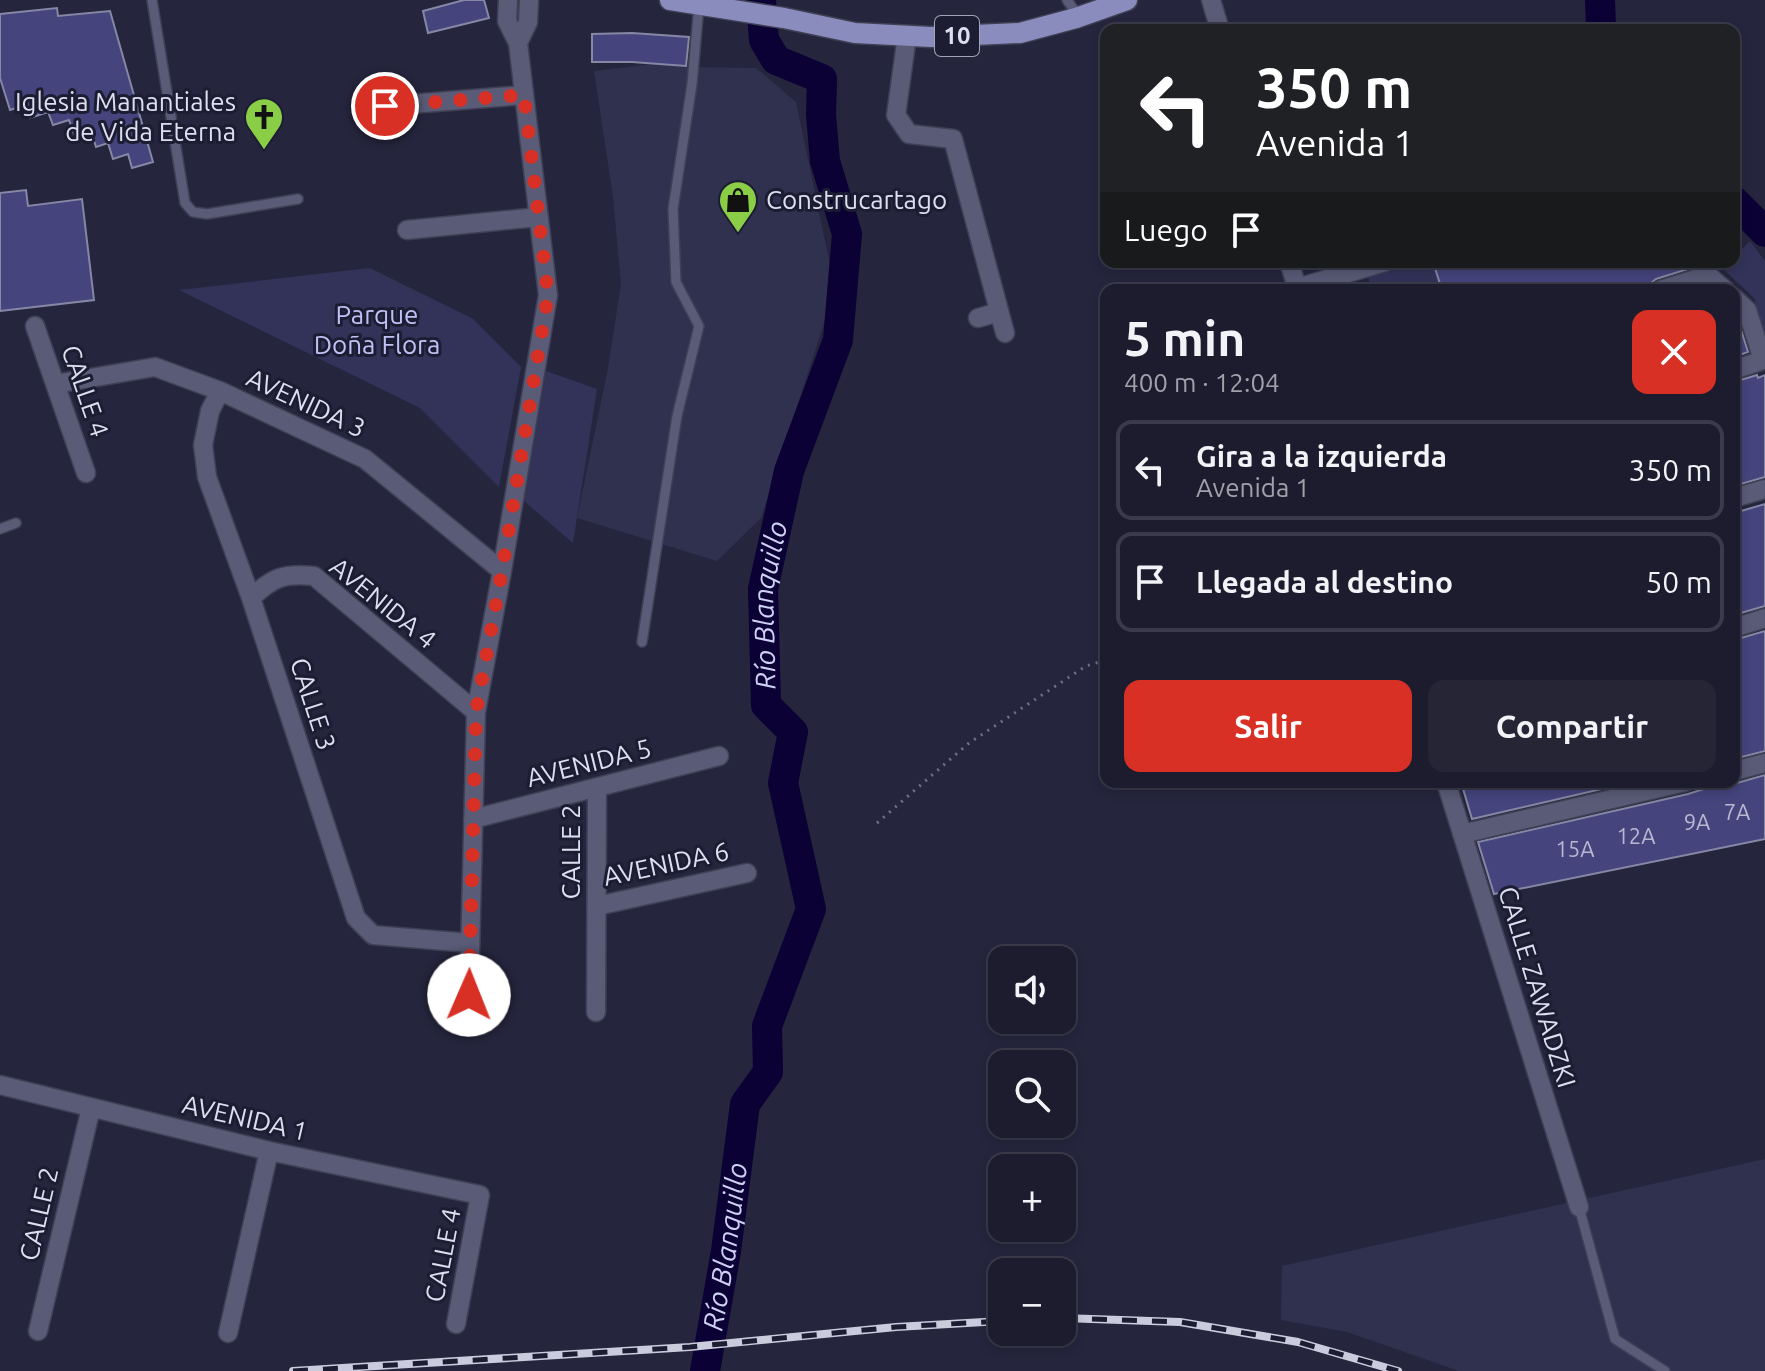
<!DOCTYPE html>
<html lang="es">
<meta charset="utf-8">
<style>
:root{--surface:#1c1c2e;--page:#252536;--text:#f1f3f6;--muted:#a0a1aa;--line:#3a3a4a;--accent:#d93025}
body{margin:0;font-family:Ubuntu,sans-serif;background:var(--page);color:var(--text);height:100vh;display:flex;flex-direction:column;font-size:30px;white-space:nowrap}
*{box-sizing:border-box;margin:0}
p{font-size:26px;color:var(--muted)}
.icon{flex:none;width:44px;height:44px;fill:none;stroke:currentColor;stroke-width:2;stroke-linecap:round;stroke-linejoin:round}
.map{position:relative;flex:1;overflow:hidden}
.side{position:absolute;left:1100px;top:284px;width:640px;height:504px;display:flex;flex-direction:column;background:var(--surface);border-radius:16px;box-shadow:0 4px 12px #0003,0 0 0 2px var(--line)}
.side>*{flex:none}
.guide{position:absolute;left:1100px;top:24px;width:640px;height:244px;border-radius:16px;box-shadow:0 4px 12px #0003,0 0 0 2px var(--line);background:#202124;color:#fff;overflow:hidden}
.fabs{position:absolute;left:988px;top:946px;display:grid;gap:16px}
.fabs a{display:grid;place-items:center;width:88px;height:88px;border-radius:16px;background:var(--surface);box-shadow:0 4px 12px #0003,0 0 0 2px var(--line);font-size:40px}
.pin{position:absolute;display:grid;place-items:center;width:68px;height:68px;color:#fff;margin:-34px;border:4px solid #fff;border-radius:50%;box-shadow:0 2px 8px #0007}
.me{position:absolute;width:88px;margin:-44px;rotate:1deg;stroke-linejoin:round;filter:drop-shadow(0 0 6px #0008)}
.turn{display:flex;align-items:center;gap:28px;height:168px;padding:0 24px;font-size:36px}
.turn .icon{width:104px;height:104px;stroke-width:2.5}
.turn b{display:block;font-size:56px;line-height:68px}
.then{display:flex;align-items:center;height:76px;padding:0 24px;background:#0003;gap:16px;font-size:30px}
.round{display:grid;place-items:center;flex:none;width:84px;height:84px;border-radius:16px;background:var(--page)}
.head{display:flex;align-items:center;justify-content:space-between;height:136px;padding:0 24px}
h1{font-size:48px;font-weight:600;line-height:60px}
.action{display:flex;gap:16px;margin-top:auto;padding:16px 24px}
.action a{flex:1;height:92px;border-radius:16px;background:var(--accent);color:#fff;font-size:32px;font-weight:600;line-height:92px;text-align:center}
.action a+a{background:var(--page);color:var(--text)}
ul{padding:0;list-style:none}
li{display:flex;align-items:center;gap:24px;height:100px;margin:0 16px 12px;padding:0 8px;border:4px solid var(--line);border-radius:16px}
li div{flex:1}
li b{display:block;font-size:30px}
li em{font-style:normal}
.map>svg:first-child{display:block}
</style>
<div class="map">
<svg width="1765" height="1371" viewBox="0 0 1765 1371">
<rect width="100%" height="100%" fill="#25253e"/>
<path fill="#30314f" d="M 661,63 L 690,67 L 756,68 L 796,102 L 835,289 L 761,518 L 717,561 L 577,518 L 608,368 L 621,284 L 613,197 L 594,71 Z
M 1765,1159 L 1765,1371 L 1459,1371 L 1347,1332 L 1281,1320 L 1282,1266 Z"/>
<path fill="#33335a" d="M 1750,241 L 1765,261 L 1765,333 L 1754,298 L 1722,268 L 1729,262 L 1734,262 L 1734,257 Z
M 1409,262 L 1433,262 L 1442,290 L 1372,290 L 1368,276 Z
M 370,268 L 473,319 L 521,367 L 499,487 L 420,408 L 179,290 Z
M 546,371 L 597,389 L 573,543 L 524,501 Z"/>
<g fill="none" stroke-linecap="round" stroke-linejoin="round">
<g stroke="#0c0134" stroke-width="30">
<path d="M 1600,0 L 1601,28 L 1603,30"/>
<path d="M 1734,201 L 1765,232"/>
<path id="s1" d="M 705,1371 L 726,1251 L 745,1104 L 768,1072 L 767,1026 L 811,909 L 783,783 L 793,732 L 766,705 L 763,589 L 789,471 L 838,340 L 847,234 L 825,161 L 821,115 L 822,79 L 776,60 L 764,40 L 761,0"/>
</g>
</g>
<path fill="#45447d" stroke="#8587a5" stroke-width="2" d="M 464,0 L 484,0 L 489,18 L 428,33 L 423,11 Z
M 57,8 L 58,16 L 110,11 L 153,162 L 132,168 L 128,154 L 113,159 L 108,143 L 96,147 L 91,131 L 75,137 L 69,120 L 53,125 L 48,112 L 30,118 L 26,105 L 10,110 L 0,78 L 0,14 Z
M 632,33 L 689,37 L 686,66 L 632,62 L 592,62 L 592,34 Z
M 26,190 L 28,206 L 82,199 L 94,300 L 0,311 L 0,193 Z
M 1433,262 L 1684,262 L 1691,268 L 1656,279 L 1651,283 L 1648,290 L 1442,290 Z
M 1734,314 L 1737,317 L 1748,352 L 1734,357 Z
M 1757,375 L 1758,378 L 1765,375 L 1765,477 L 1734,486 L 1734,382 Z
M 1765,504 L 1765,606 L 1734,615 L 1734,513 Z
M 1765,631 L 1765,751 L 1734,759 L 1734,640 Z
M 1765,775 L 1765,839 L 1494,894 L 1478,842 L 1688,794 L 1726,782 L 1737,783 Z
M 1461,782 L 1632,782 L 1472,819 Z"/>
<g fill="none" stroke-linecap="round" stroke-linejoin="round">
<defs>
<path id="service" d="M 152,0 L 185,203 L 193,212 L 207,214 L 298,199
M 1067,0 L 1079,17
M 0,529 L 16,523
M 642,642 L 677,416 L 699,326 L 676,282 L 673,209 L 692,84 L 699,5
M 1579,1207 L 1615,1339 L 1665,1371"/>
<path id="minor" d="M 1211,0 L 1220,30
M 907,36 L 896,115 L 909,134 L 953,139 L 1005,333
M 518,43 L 528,22 L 529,0
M 385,106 L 524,95
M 407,230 L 538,217
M 1289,262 L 1298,290
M 1297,288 L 1385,262
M 1660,290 L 1708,275 L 1725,290
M 1734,298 L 1747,310 L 1763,360 L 1734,370
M 978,318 L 999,312
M 35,326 L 86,473
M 55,384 L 155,367 L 220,391 L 365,459 L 502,571
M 220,391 L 210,411 L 203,445 L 207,477 L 251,598 L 356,918 L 373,935 L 470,943
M 1734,498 L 1765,489
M 251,598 C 273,577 284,573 314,576 L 476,712
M 1734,628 L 1765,618
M 1734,771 L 1765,763
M 1446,782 L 1579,1207
M 473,819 L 719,756
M 1462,834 L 1685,782
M 597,906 L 747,873
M 469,995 L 476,712 L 502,571 L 548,295 L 518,43 L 507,21 L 508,0
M 596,1012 L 597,787
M 0,1085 L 269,1151 L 480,1195 L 456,1324
M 38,1331 L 91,1108
M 228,1333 L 269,1151"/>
<path id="primary" d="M 670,0 L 784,18 L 855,33 L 931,37 L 1020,33 L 1076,18 L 1127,0"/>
</defs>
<use href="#service" stroke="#404055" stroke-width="12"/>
<use href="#minor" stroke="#404055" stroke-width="21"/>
<use href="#primary" stroke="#404055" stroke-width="23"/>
<path stroke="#6f7085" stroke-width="3" stroke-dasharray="2 6" stroke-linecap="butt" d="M 877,823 L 969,743 L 1086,666 L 1106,660"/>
<use href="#service" stroke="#595b77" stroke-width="9"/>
<use href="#minor" stroke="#595b77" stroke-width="18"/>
<use href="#primary" stroke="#8a8cbe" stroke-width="20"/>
<defs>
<path id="rail" d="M 1062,1318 L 1180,1322 L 1298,1342 L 1398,1371
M 293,1371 L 690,1347 L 896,1327 L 1002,1321"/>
</defs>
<use href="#rail" stroke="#caccdd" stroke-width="8"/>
<use href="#rail" stroke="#1c1c33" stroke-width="5" stroke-dasharray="15" stroke-linecap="butt"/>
</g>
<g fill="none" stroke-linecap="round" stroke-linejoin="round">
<path stroke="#d93025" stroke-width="14" stroke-dasharray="0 25.2" d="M 385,106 L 524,95 L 548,295 L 502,571 L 476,712 L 469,995"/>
</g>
<defs>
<symbol id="church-pin" viewBox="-11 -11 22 30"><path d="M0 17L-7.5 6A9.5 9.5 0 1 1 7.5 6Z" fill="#8ace47" stroke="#1c1c33"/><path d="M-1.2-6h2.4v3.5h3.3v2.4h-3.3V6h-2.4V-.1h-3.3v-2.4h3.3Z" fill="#111"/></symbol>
<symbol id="shop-pin" viewBox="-11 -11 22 30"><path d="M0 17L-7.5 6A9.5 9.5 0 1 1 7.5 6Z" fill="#8ace47" stroke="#1c1c33"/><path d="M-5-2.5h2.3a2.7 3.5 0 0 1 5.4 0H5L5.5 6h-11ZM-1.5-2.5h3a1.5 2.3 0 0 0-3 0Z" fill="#111"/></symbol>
</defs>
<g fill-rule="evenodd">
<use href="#church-pin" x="242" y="95" width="44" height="60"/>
<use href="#shop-pin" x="716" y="178" width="44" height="60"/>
</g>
<g text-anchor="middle" stroke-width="6" stroke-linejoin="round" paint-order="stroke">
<g font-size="22" fill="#b7b8d2">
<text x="1737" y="820">7A</text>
<text x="1697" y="830">9A</text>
<text x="1636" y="844">12A</text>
<text x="1575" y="857">15A</text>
</g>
<rect fill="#1c1c33" stroke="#a3a4b7" stroke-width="2" x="935" y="16" width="44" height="40" rx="6"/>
<g font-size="24" font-weight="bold" fill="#dddfef">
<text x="957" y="44">10</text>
</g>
<g font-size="26" fill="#dddfef" stroke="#1c1c33" text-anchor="end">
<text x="236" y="111">Iglesia Manantiales<tspan x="236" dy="30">de Vida Eterna</tspan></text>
<text x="766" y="209" text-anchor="start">Construcartago</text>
</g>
<g font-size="26" fill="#bec0f6" stroke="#1c1c33">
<text x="377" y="324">Parque<tspan x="377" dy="30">Doña Flora</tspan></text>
</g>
<g font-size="26" fill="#dddfef" stroke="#1c1c33">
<text transform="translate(85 391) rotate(71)" y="9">CALLE 4</text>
<text transform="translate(306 403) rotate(25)" y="9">AVENIDA 3</text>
<text transform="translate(383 603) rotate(39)" y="9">AVENIDA 4</text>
<text transform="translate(313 704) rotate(72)" y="9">CALLE 3</text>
<text transform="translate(589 763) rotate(-14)" y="9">AVENIDA 5</text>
<text transform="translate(571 852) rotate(-90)" y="9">CALLE 2</text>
<text transform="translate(666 864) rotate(-12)" y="9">AVENIDA 6</text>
<text transform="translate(1537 987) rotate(73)" y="9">CALLE ZAWADZKI</text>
<text transform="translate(245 1118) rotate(13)" y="9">AVENIDA 1</text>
<text transform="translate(39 1214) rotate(-77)" y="9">CALLE 2</text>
<text transform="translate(443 1255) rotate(-79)" y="9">CALLE 4</text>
</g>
<g font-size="28" font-style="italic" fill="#ced0f4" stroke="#1c1c33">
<text dy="10" stroke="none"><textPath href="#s1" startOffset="800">Río Blanquillo</textPath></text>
<text dy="10" stroke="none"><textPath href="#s1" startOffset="126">Río Blanquillo</textPath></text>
</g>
</g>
</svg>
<div class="fabs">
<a><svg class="icon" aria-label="sound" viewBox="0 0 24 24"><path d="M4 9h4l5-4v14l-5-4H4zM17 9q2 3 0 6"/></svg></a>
<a><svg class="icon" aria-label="search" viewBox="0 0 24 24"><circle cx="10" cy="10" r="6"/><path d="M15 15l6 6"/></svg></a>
<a>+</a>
<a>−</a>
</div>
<div class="pin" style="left:385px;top:106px;background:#d93025"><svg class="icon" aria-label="arrive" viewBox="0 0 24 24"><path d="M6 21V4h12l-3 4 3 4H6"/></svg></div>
<svg class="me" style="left:469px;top:995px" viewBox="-20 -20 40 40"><circle r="19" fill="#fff"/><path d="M0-13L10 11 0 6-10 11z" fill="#d93025"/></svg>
<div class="guide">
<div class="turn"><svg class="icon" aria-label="left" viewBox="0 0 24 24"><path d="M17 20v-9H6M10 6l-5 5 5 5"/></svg><div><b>350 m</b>Avenida 1</div></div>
<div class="then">Luego<svg class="icon" aria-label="arrive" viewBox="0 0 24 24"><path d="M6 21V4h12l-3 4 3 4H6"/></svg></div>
</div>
<section class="side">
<div class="head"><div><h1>5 min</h1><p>400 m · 12:04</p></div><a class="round" style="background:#d93025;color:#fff"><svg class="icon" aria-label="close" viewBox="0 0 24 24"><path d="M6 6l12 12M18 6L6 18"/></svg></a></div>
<ul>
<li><svg class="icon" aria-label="left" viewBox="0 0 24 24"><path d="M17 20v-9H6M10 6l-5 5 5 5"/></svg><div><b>Gira a la izquierda</b><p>Avenida 1</p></div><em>350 m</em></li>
<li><svg class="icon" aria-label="arrive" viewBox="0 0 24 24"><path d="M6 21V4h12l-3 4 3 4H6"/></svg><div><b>Llegada al destino</b></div><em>50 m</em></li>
</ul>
<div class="action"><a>Salir</a><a>Compartir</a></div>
</section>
</div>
